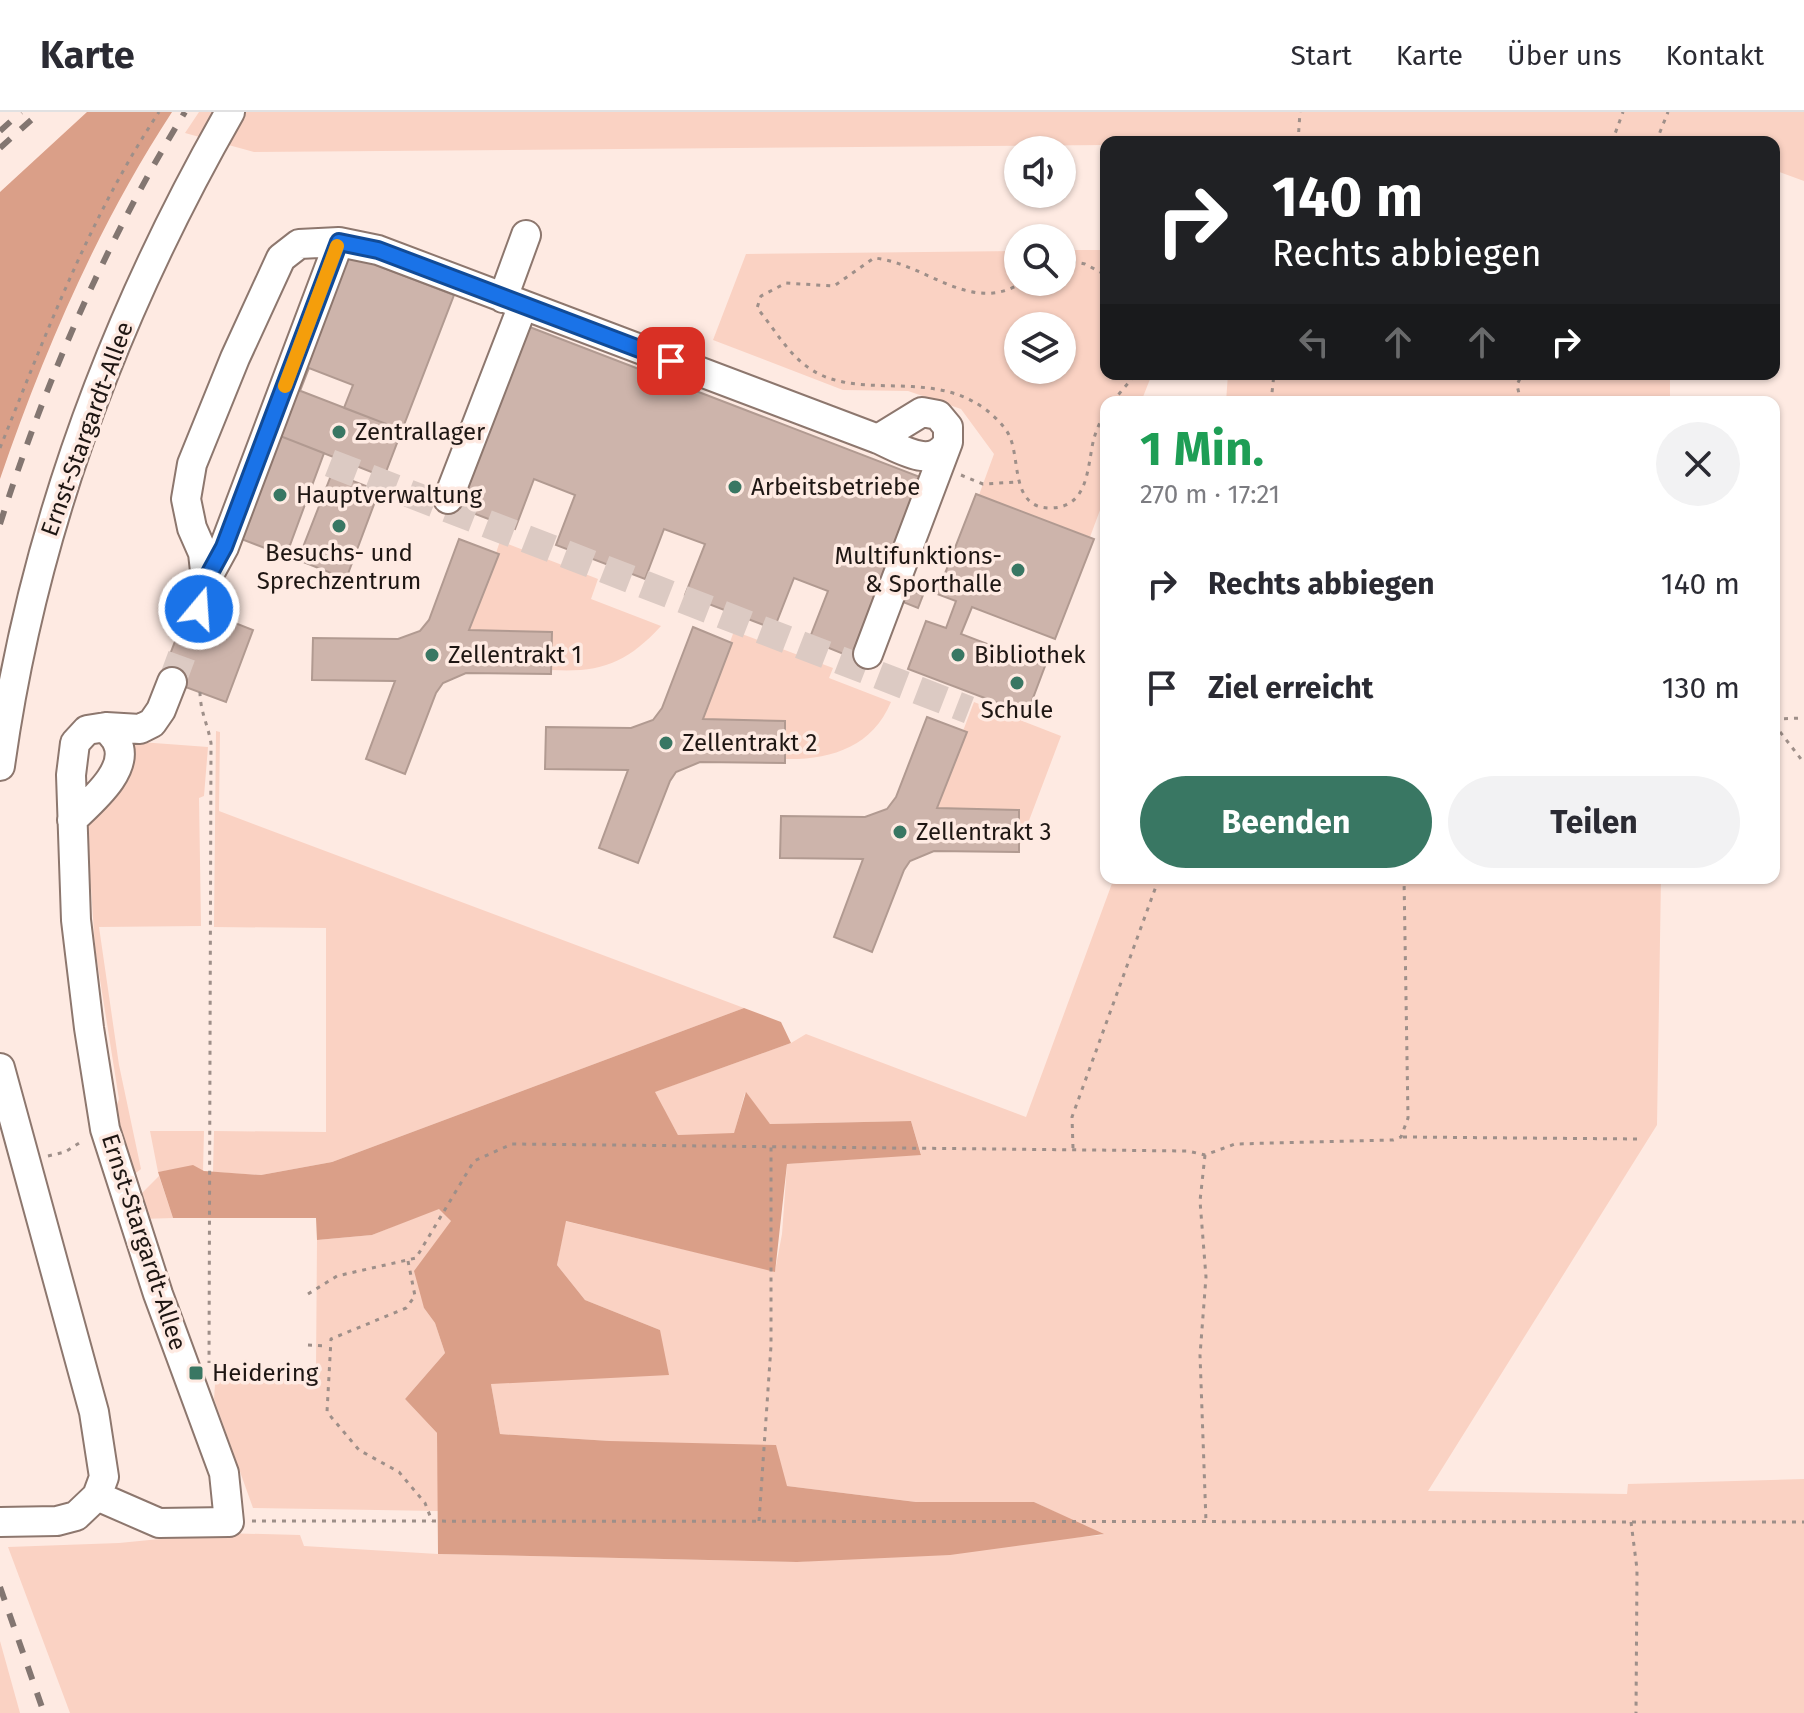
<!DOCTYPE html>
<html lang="de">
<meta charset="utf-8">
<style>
:root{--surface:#fff;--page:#f2f2f3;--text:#2b2b33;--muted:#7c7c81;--line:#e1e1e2;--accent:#397763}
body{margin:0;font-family:"Fira Sans",sans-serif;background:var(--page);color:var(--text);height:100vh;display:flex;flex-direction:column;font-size:30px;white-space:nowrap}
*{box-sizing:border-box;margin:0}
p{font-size:26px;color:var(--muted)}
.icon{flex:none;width:44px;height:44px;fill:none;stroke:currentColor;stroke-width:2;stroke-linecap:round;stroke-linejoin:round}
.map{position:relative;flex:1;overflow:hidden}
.panel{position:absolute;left:1100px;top:284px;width:680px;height:488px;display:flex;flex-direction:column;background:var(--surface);border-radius:16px;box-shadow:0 2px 6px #0004}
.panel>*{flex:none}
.guide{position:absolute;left:1100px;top:24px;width:680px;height:244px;border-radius:16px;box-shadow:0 2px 6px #0004;background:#202124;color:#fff;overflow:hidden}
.tools{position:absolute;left:1004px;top:24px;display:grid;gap:16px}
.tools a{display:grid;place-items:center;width:72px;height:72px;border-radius:50%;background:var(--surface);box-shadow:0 2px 6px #0004;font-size:40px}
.pin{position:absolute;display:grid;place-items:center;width:68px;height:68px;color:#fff;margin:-34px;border-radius:16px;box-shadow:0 4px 12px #0006}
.me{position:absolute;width:88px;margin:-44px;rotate:18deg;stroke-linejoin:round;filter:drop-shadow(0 0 6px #0008)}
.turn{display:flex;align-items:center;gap:28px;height:168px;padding:0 40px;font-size:36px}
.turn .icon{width:104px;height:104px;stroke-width:2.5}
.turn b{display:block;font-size:56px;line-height:68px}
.lanes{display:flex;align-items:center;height:76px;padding:0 40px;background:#0003;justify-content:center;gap:40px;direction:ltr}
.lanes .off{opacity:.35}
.round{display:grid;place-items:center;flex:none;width:84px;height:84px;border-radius:42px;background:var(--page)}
.head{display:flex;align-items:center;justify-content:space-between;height:136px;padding:0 40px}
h1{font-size:48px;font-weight:700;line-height:60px;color:#1e9e55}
.cta{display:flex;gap:16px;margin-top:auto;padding:16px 40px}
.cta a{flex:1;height:92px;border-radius:48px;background:var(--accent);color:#fff;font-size:32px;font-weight:700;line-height:92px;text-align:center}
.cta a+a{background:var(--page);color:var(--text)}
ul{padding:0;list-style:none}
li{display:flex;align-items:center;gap:24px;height:104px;padding:0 40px}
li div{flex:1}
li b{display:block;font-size:30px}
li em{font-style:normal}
header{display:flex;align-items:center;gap:48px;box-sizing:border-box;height:112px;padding:0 40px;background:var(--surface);border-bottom:2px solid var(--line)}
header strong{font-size:38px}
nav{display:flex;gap:44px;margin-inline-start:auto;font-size:28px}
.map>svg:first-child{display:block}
</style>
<header>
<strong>Karte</strong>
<nav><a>Start</a><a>Karte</a><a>Über uns</a><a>Kontakt</a></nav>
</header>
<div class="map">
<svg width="1804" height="1601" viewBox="0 0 1804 1601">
<rect width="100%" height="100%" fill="#feeae2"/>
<path fill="#fad2c3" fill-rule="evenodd" d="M 199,0 L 1804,0 L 1804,69 L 1774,58 L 1774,30 L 1701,30 L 1690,26 L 1688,30 L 1106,30 L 1106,33 L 254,40 L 185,21 Z
M 1062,138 L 1106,138 L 1106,262 L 1152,262 L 1141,290 L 1106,290 L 1106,382 L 1090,425 L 979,383 L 994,342 L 961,297 L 908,279 L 843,278 L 713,228 L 746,142 L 1018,139 L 1018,170 L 1062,170 ZM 1018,214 L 1062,214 L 1062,258 L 1018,258 Z
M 1228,262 L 1670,262 L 1670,290 L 1226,290 Z
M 500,429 L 598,467 L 591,487 L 661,514 C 627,551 601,561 551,558 L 552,521 L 469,518 L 499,443 L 496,441 Z
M 734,519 L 833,556 L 829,566 L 891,590 C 872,635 831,648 785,647 L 785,609 L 703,607 L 732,531 L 730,530 Z
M 974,590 L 1061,624 L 1019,735 L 1019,698 L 937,696 L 966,621 L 963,619 Z
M 216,619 L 220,620 L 219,699 L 744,896 L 332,1050 L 261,1063 L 213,1060 L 214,1019 L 326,1020 L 326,816 L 214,815 Z
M 127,629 L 208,635 L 204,684 L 199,686 L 201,814 L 99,815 L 119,953 L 141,1057 L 128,1067 L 113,1004 L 119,987 L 95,836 L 91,775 L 86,771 L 86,726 L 89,710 Z
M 1114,766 L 1661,766 L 1657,1013 L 1428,1379 L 1627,1382 L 1628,1372 L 1804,1367 L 1804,1601 L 70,1601 L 8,1435 L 119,1431 L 221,1421 L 300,1423 L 304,1434 L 438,1442 L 797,1450 L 1103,1423 L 1034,1390 L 916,1390 L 787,1374 L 610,1329 L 500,1322 L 491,1272 L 660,1218 L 585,1188 L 557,1153 L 565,1109 L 775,1159 L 782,1122 L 787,1052 L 921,1042 L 911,1009 L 770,1012 L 745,981 L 734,1022 L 678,1023 L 654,980 L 791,931 L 806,922 L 1026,1005 Z
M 150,1019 L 204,1019 L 203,1059 L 193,1054 L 158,1060 Z
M 159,1064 L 173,1106 L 140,1107 L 140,1083 Z
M 439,1096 L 451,1109 L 424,1196 L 435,1211 L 445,1241 L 405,1287 L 437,1321 L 439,1399 L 253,1396 L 214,1287 L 216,1258 L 316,1257 L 317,1128 L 372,1123 Z
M 0,1529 L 20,1601 L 0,1601 Z"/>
<path fill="#da9f88" d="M 87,0 L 172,0 C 98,113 44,239 0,367 L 0,80 Z
M 744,896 L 781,910 L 791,931 L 655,980 L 678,1023 L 734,1021 L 746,980 L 770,1012 L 911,1009 L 921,1043 L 787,1052 L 775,1160 L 566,1109 L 557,1153 L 585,1188 L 660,1218 L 669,1263 L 491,1272 L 500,1322 L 610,1329 L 776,1333 L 787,1374 L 916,1390 L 1034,1390 L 1104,1422 L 950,1443 L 797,1450 L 438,1442 L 437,1321 L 405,1287 L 445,1241 L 435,1211 L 424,1196 L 414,1159 L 451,1109 L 439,1097 L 372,1123 L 317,1128 L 316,1106 L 173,1106 L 158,1060 L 193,1053 L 204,1059 L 261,1063 L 332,1050 Z"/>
<path fill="#cdb4ab" stroke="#b19a91" stroke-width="2" d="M 345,141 L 454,183 L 402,318 L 344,296 L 353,273 L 309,256 L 300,279 L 293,276 Z
M 527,214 L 920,365 L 851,545 L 809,528 L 828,479 L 794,466 L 774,517 L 685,483 L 705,432 L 664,417 L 645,467 L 556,433 L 575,383 L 534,367 L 515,417 L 457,395 Z
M 293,276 L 402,318 L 384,365 L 275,322 Z
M 275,322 L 324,341 L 286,444 L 236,425 Z
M 332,361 L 379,379 L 346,467 L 298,448 Z
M 976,382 L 1094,427 L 1055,527 L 972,495 L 961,522 L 1045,554 L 1027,602 L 908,557 L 926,509 L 946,516 L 956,489 L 937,482 Z
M 459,427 L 499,442 L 469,518 L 552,520 L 551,562 L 466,561 L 443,571 L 436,581 L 405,662 L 366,647 L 395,569 L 312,568 L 313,526 L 398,527 L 420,519 L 429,508 Z
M 908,477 L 923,483 L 918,496 L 903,490 Z
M 189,493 L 253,518 L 226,590 L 161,566 Z
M 693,515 L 732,531 L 703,607 L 785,609 L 785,651 L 700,650 L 676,660 L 670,669 L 638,751 L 599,736 L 628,658 L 545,657 L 546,615 L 631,616 L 653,608 L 662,596 Z
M 927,605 L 967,620 L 937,696 L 1019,698 L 1019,740 L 934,739 L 910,749 L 904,758 L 872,840 L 834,825 L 863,747 L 780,746 L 781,704 L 865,705 L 887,697 L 896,685 Z"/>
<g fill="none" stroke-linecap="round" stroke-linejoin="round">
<path stroke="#dccac3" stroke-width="28" stroke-dasharray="28 14" stroke-linecap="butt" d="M 330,351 L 969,598
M 172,570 L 199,497"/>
<defs>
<path id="minor" d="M 503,186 L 526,123
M 922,300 L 938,303 L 948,315 L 948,330 C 932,359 900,336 878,327 Z
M 448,387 L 523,193
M 206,468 L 224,435 L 339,130
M 199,497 L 206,468 L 203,441 L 192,416 L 186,387 L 192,352 L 235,246 L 281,146 L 299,132 L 339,130 L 378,138 L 878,327
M 868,542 L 948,330
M 0,654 C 32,422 114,203 230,0
M 72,708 C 89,691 131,658 117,630 C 115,625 109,620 106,615
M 0,956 L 94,1300 L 104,1365 L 97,1384 L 76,1404 L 57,1409 L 0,1410
M 97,1384 L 159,1411 L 229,1410 L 224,1361 L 158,1182 L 105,1017 L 89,916 L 76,808 L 71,663 L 75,631 L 87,618 L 106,615 L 140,617 L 152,611 L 161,598 L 172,570"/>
</defs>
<use href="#minor" stroke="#8d776e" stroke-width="32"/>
<path stroke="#9e8f89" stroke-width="3" stroke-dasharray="4 6" stroke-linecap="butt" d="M 1298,30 L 1300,0
M 1612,30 L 1623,0
M 1656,30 L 1668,0
M 1062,147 L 1085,152 L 1106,163
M 1023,170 C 971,204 926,151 874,146 L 834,174 L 786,171 L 761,184 L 757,196 C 774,216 787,241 809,256 C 854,288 921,260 974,290 C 986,296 1003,311 1009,323 C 1021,347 1010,396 1050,396 C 1090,396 1087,353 1094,326 C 1097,317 1101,307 1106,298
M 1112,290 L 1136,262
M 1271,290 L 1274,262
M 1521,290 L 1517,273 L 1522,262
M 0,336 C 46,222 90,104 159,0
M 961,363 L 983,372 L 1018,370
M 200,580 C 200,599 208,613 211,631 L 209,1251
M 1774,607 L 1804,606
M 1774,612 L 1804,651
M 1403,1025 L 1639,1027
M 1073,1036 L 1072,1005 L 1159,766
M 1205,1043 L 1200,1089 L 1206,1165 L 1200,1243 L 1206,1410
M 48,1044 L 65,1040 L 84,1028
M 408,1149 L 415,1184 L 406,1196 L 331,1227 L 327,1300 L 359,1338 L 399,1360 L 425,1391 L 432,1409
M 308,1182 L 337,1164 L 416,1146 L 474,1049 L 512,1032 L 1188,1039 L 1205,1043 L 1235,1032 L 1393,1028 L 1401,1025 L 1408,1006 L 1404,766
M 308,1233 L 328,1234
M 252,1409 L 1804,1410
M 759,1409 L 771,1234 L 771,1034
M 1631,1410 L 1637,1457 L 1636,1601"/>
<use href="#minor" stroke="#fff" stroke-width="28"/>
<path stroke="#837671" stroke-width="6" stroke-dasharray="14 14" stroke-linecap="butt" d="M 0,19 L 21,0
M 0,36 L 40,0
M 0,412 C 46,268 106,129 185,0
M 0,1475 L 44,1601"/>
</g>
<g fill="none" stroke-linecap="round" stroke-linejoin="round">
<defs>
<path id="route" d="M 199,497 L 206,468 L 224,435 L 339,130 L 378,138 L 671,249"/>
</defs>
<use href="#route" stroke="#114b97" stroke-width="20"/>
<use href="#route" stroke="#1a73e8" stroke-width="14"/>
<path stroke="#f59e0b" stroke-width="14" d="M 285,274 L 337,134"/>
</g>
<g fill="#397763" stroke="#feeae2" stroke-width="3">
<circle cx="339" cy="320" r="8"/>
<circle cx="735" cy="375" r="8"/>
<circle cx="280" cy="383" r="8"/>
<circle cx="339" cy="414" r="8"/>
<circle cx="1018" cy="458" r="8"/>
<circle cx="432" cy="543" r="8"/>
<circle cx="958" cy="543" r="8"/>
<circle cx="1017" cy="571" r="8"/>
<circle cx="666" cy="631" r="8"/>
<circle cx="900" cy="720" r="8"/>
<rect x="188" y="1253" width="16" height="16" rx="4"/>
</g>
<g text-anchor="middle" stroke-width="7" stroke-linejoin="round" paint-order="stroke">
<g font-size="24" fill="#1e1613" stroke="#feeae2">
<text transform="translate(87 317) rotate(-70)" y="8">Ernst-Stargardt-Allee</text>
<text transform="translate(144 1130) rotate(72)" y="8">Ernst-Stargardt-Allee</text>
</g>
<g font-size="24" fill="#1e1613" stroke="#feeae2" text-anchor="start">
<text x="355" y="328">Zentrallager</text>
<text x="751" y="383">Arbeitsbetriebe</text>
<text x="296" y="391">Hauptverwaltung</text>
<text x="339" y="449" text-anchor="middle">Besuchs- und<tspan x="339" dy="28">Sprechzentrum</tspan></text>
<text x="1002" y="452" text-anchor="end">Multifunktions-<tspan x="1002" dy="28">&amp; Sporthalle</tspan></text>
<text x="448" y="551">Zellentrakt 1</text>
<text x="974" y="551">Bibliothek</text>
<text x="1017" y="606" text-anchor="middle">Schule</text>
<text x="682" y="639">Zellentrakt 2</text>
<text x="916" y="728">Zellentrakt 3</text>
<text x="212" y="1269">Heidering</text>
</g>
</g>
</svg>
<div class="tools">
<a><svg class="icon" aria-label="sound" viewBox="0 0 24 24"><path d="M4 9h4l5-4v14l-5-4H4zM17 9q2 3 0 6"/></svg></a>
<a><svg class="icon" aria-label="search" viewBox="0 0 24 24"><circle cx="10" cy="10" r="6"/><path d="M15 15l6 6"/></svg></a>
<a><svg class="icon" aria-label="layers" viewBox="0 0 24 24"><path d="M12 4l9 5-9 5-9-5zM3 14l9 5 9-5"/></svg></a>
</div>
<div class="pin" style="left:671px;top:249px;background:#d93025"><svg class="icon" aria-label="arrive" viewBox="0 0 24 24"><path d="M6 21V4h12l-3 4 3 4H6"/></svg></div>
<svg class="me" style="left:199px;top:497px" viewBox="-20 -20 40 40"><circle r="17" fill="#1a73e8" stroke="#fff" stroke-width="3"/><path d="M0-11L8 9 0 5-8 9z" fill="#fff"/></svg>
<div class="guide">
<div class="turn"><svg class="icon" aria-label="right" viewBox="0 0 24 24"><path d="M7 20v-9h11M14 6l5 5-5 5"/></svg><div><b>140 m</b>Rechts abbiegen</div></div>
<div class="lanes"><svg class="icon off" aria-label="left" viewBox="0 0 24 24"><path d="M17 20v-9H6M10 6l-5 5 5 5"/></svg><svg class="icon off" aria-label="ahead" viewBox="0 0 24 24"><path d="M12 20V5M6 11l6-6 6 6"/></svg><svg class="icon off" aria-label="ahead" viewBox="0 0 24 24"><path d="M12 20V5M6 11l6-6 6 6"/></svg><svg class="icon" aria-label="right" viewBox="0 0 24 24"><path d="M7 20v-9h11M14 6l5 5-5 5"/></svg></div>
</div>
<section class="panel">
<div class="head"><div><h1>1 Min.</h1><p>270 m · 17:21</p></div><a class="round"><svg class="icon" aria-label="close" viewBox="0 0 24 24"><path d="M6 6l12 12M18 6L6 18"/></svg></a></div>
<ul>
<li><svg class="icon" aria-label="right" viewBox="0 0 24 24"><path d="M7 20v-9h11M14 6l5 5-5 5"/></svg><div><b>Rechts abbiegen</b></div><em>140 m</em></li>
<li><svg class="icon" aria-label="arrive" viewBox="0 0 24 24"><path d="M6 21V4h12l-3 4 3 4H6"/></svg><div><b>Ziel erreicht</b></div><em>130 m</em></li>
</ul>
<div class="cta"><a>Beenden</a><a>Teilen</a></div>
</section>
</div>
